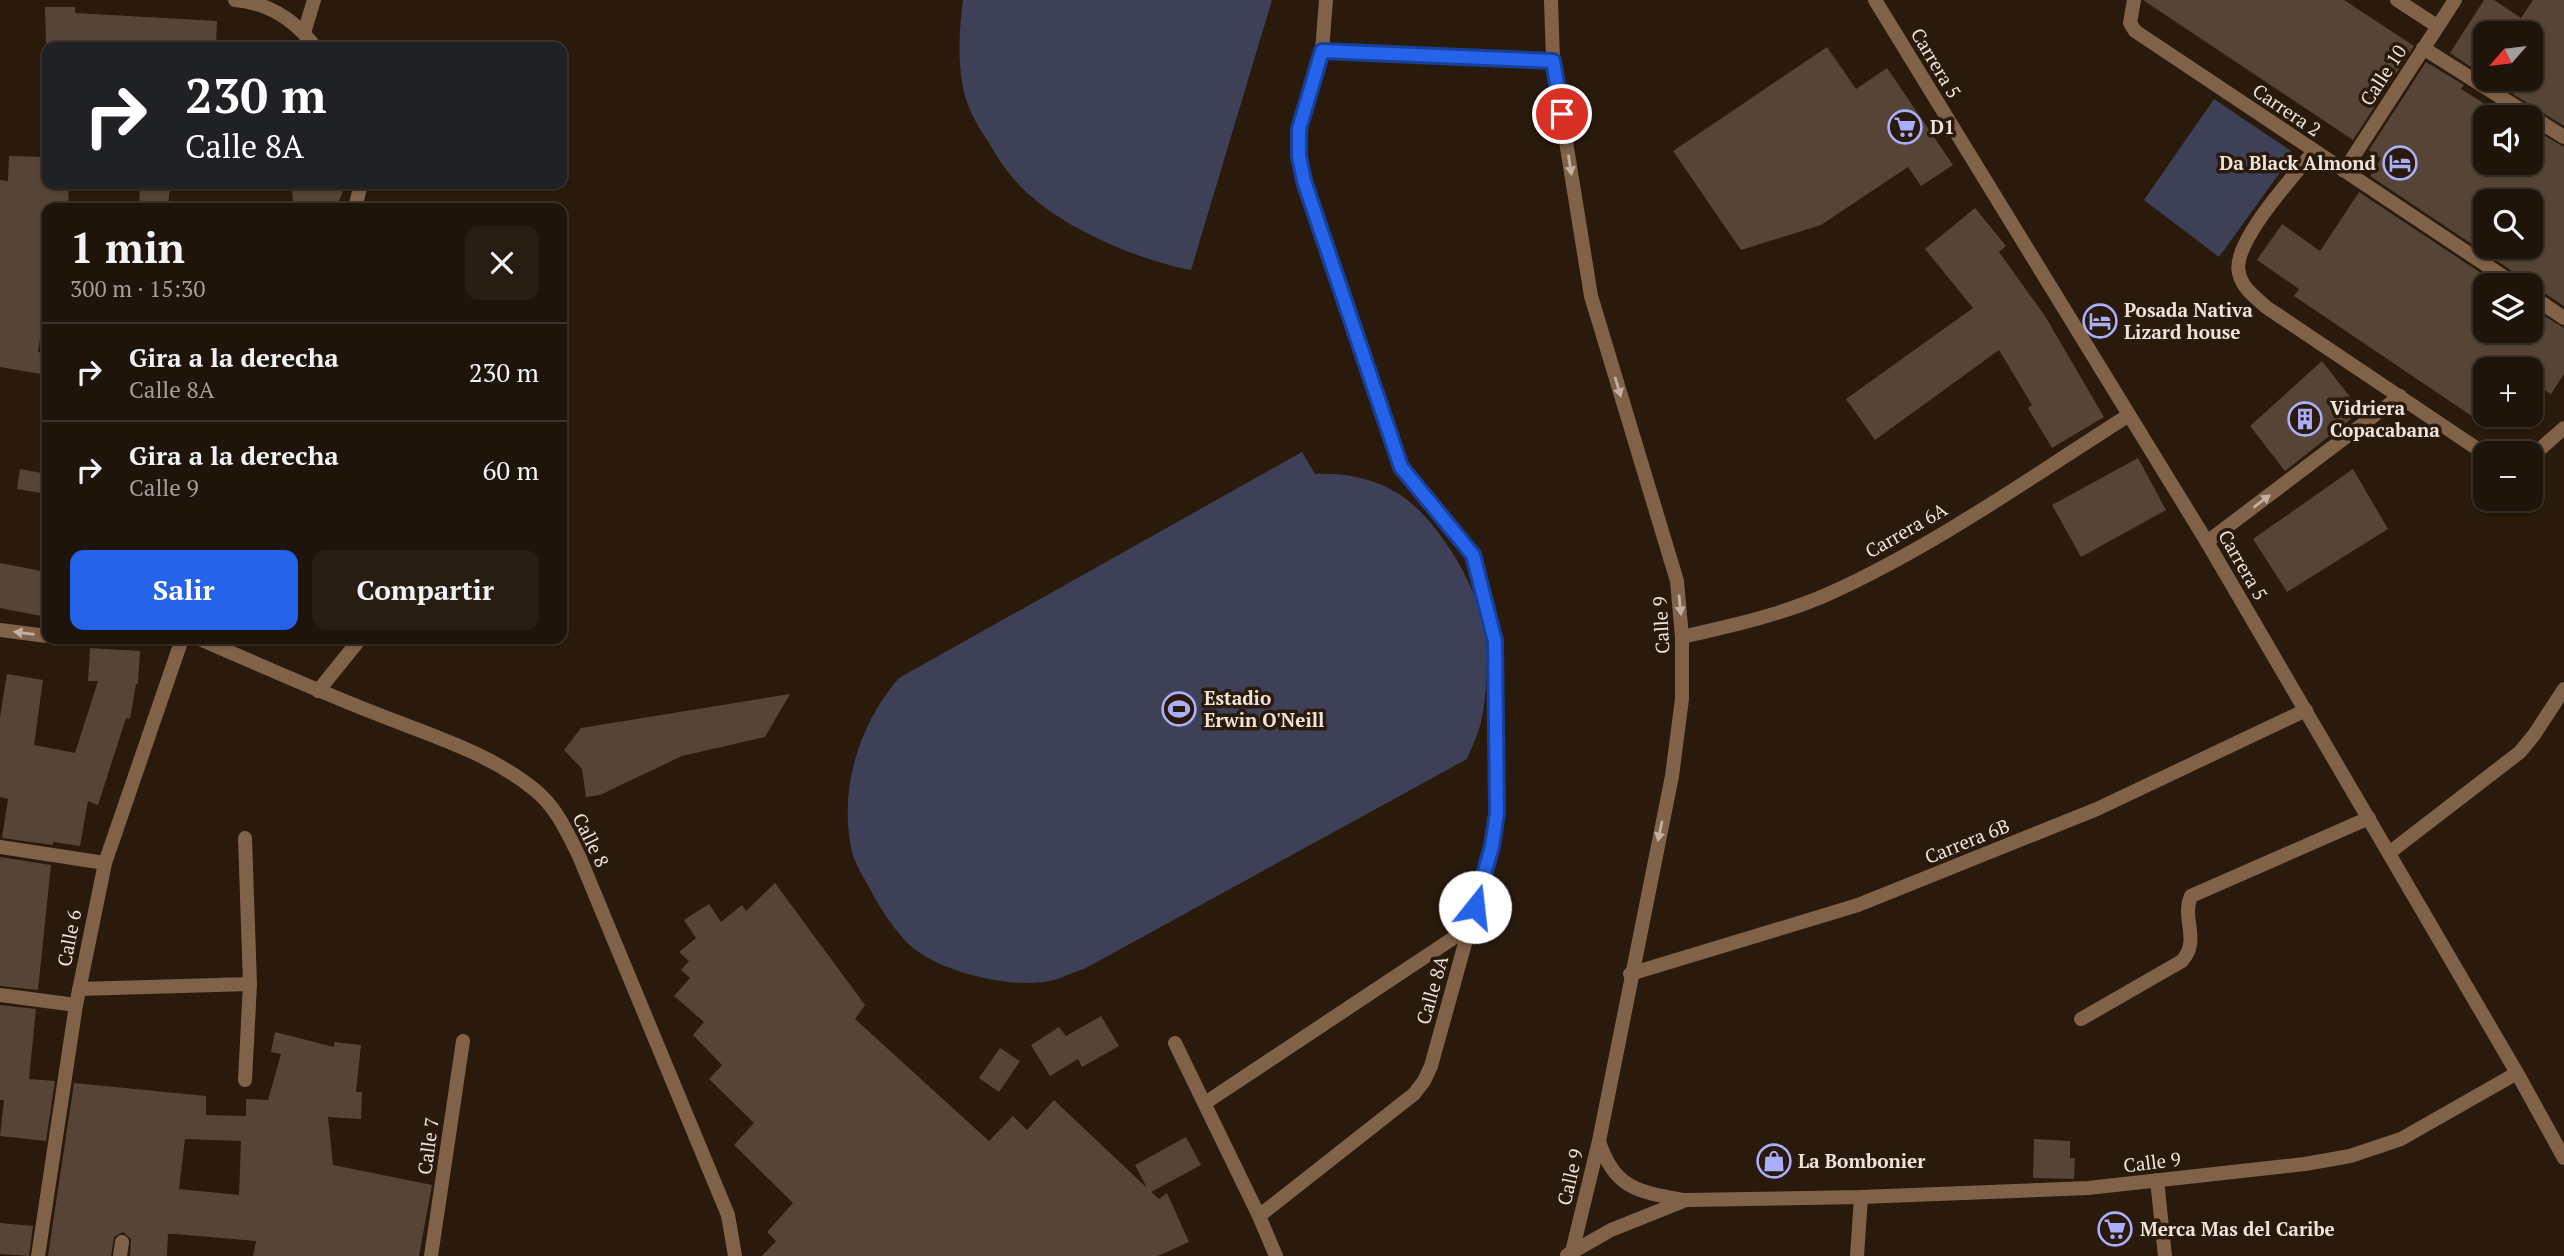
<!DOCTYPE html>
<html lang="es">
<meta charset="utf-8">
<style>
:root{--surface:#1f1409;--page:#271d12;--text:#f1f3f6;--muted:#a19e9c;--line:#3c332a;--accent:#2563eb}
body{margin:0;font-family:"PT Serif",serif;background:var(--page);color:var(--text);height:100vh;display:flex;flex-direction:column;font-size:26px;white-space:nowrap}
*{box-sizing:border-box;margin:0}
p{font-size:23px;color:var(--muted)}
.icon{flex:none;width:38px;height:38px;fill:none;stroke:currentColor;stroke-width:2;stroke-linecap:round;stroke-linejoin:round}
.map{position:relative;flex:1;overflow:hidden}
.drawer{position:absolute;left:42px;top:203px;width:525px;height:441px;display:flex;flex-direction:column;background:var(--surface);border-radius:14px;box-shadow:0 2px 5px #0004,0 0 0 2px var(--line)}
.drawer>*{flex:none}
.hud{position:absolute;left:42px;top:42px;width:525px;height:147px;border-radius:14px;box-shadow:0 2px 5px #0004,0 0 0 2px var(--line);background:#202124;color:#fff;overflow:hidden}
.needle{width:46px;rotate:242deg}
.buttons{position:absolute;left:2473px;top:21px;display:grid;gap:14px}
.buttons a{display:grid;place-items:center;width:70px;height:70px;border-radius:14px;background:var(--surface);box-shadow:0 2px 5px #0004,0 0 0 2px var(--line);font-size:35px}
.pin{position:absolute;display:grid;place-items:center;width:60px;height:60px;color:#fff;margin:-30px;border:4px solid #fff;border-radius:50%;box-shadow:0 2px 7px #0007}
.me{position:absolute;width:77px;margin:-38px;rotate:16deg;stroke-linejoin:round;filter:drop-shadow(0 0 5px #0008)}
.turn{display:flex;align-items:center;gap:24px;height:147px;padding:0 28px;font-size:32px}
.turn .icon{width:91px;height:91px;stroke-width:2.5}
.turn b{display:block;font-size:49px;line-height:60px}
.round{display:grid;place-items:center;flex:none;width:74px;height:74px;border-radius:14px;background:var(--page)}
.overview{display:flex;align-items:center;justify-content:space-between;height:119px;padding:0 28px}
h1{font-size:42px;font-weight:600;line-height:52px}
.cta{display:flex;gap:14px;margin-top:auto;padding:14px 28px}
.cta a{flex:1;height:80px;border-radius:14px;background:var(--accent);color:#fff;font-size:28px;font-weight:600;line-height:80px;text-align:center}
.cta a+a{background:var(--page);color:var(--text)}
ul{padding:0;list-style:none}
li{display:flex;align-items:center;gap:21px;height:98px;padding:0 28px;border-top:2px solid var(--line)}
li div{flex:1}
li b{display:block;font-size:26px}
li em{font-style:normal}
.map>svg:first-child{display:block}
</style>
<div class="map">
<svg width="2564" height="1256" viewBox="0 0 2564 1256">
<rect width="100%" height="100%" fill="#291a0c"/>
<path fill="#3e4057" d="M 963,0 L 1272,0 L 1191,270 C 1134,259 1051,224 1013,178 C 1004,168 996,155 989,143 C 979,128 970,113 965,96 C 957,66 959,30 963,0 Z
M 2214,99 L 2294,153 L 2219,257 L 2144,200 Z
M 1302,452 L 1315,474 C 1341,473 1369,477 1392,490 C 1435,512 1479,587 1485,634 C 1488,660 1487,704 1479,729 C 1476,739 1471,749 1467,759 L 1084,969 C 1074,972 1064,977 1054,980 C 1014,990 943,973 912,947 C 897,934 880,908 871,891 C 864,877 853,862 851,847 C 839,787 860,723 899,678 Z"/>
<path fill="#564536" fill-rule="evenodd" d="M 2143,0 L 2344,0 L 2414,46 L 2353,140 Z
M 2484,0 L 2494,0 L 2521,18 L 2533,0 L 2564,0 L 2564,126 L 2513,94 L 2523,79 L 2530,79 L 2530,33 L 2485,33 L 2485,52 L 2474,69 L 2450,53 Z
M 45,7 L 75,7 L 75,13 L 217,21 L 216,47 L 46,47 Z
M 1827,47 L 1856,89 L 1887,68 L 1953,165 L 1921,186 L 1908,167 L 1821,225 L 1741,250 L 1673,151 Z
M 2426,62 L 2464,85 L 2461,89 L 2485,104 L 2485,163 L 2530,163 L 2530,127 L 2564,147 L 2564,306 L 2535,287 L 2526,285 L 2521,277 L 2370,176 L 2381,158 L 2369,150 ZM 2485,201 L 2530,201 L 2530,247 L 2485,247 Z
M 9,156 L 47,157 L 47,184 L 69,184 L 68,208 L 47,208 L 47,297 L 38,352 L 45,353 L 41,374 L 0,367 L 0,180 L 8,181 Z
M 140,184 L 170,184 L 168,208 L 139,208 Z
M 291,184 L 346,184 L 336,208 L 294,208 Z
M 2359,192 L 2499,285 L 2485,285 L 2485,331 L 2530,331 L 2530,307 L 2564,328 L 2564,374 L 2551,394 L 2530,381 L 2530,369 L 2485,369 L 2485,425 L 2294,296 L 2299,289 L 2257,260 L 2282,224 L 2320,251 Z
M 1975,208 L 2006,246 L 1999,252 L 2045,316 L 2104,417 L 2052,448 L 2028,408 L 2032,405 L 1999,350 L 1875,440 L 1846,399 L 1973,308 L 1925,249 Z
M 2322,361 L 2361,411 L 2285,471 L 2250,426 Z
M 2138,458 L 2166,510 L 2081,557 L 2052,505 Z
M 20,469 L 47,474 L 47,494 L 17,489 Z
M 2353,469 L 2388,529 L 2287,592 L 2253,539 Z
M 0,563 L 47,572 L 47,617 L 0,608 Z
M 90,648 L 140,651 L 138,684 L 136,684 L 130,719 L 126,718 L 98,805 L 88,801 L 80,846 L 53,842 L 53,845 L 2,838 L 8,799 L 0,797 L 0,717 L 7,674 L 43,680 L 34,745 L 75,753 L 98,681 L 88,681 Z
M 790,694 L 765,737 L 682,756 L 600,795 L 586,797 L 582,769 L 564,750 L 581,728 Z
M 0,857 L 51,865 L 38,990 L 0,986 Z
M 775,883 L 865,1005 L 855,1019 L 989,1141 L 1013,1116 L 1027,1130 L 1054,1100 L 1147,1188 L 1135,1165 L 1186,1137 L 1201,1165 L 1151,1192 L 1159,1199 L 1167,1193 L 1189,1242 L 1158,1256 L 762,1256 L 776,1241 L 767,1232 L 793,1203 L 734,1145 L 754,1123 L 709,1079 L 722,1065 L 693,1035 L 704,1022 L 674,996 L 690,978 L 681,970 L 689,961 L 679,952 L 696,938 L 684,920 L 709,904 L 721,922 L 742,905 L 746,911 Z
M 0,1005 L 36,1009 L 29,1079 L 55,1081 L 46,1141 L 0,1136 L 4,1100 L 0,1100 Z
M 1101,1016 L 1119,1046 L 1082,1067 L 1078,1059 L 1050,1076 L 1031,1045 L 1059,1027 L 1066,1036 Z
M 275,1032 L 334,1047 L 334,1042 L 361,1045 L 356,1092 L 362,1092 L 361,1119 L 328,1117 L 333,1165 L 432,1185 L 419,1256 L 253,1256 L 256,1241 L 175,1234 L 168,1234 L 167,1256 L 130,1256 L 131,1239 L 123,1232 L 114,1237 L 111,1256 L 48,1256 L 74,1083 L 206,1096 L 206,1115 L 246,1116 L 246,1099 L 268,1100 L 281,1054 L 271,1052 ZM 185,1139 L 241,1141 L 239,1195 L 179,1189 Z
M 1000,1048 L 1020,1061 L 999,1092 L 979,1078 Z
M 2034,1139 L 2070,1141 L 2070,1158 L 2075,1158 L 2074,1179 L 2033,1178 Z
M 0,1223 L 33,1226 L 29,1256 L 0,1254 Z"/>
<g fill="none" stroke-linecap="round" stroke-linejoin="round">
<path stroke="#806249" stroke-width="14" d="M 1175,1043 L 1259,1216
M 1205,1103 L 1470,927
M 2157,1180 L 2165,1256"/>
<path stroke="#806249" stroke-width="14" d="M 1682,637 C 1730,626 1780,615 1826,595 C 1933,547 2030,478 2129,415
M 1630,974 L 1858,905 L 2097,809 L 2306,710"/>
<path stroke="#806249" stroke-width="14" d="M 2134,0 L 2130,23 L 2135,31 L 2516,285
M 2397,0 L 2437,26
M 2423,48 L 2564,137
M 1322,51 L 1326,0
M 2314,151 C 2294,176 2231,243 2239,273 C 2242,288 2255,297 2266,307 L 2485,454
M 2344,171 L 2455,0
M 2530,295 L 2564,318
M 2530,458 L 2564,428
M 2207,542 L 2400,396
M 318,691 L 360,639
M 0,847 L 105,863
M 2389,853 L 2520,752 L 2534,735 L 2564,689
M 79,989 L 250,984
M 0,995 L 76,1005
M 2081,1019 L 2182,961 C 2201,939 2181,920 2191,896 L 2369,818
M 245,1080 L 250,984 L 245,838
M 120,1256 L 122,1242
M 431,1256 L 463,1041
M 1276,1256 L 1259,1216 L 1414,1094 L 1424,1081 L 1431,1066 L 1492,846 L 1498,813 L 1495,641 L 1473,555 L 1401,467 L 1304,182 L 1299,156 L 1299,129 L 1322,51 L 1553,61
M 1857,1256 L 1861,1197"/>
<path stroke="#806249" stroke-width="14" d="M 235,0 C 269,3 295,20 315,47
M 1551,0 L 1553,61 L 1591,296 L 1677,581 L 1682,637 L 1682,699 L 1672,776 L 1599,1141 L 1572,1252
M 1875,0 L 2207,542 L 2517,1073 L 2564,1158
M 304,33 L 314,0
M 355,208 L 361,184
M 0,630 L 47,636
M 200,639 C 257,664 314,689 372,712 C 426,734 489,752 535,790 C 556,807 567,832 579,856 L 728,1215 L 735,1256
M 1599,1141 C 1614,1189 1639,1192 1684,1200
M 1567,1255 L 1611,1230 L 1686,1200 L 1861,1197 L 2088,1188 L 2305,1164 L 2350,1156 L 2401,1139 L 2517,1073
M 38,1256 L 76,1005 L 105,863 L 182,639"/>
</g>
<defs><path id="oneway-solid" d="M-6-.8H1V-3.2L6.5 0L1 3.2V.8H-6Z" transform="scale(1.75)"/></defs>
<g fill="#c3b0a1">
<use href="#oneway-solid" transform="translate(1570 165) rotate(81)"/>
<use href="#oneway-solid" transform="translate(1618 387) rotate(73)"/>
<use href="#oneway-solid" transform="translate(2262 501) rotate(-37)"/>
<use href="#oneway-solid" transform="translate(1680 605) rotate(84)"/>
<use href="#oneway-solid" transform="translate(24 633) rotate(-173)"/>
<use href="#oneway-solid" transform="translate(1660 831) rotate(102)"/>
</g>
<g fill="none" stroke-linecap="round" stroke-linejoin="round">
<defs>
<path id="route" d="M 1475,907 L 1492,846 L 1497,813 L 1495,641 L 1473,555 L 1401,467 L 1304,181 L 1299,156 L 1299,129 L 1322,51 L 1553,61 L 1562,114"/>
</defs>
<use href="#route" stroke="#184099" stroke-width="18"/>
<use href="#route" stroke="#2563eb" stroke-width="12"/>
</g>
<defs>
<symbol id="supermarket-ring" viewBox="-11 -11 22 22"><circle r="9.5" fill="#291a0c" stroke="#abaffb" stroke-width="1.5"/><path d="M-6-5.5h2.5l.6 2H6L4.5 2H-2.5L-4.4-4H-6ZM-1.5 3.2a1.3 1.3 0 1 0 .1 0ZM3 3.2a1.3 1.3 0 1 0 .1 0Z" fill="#abaffb"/></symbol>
<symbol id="hotel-ring" viewBox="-11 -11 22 22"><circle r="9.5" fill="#291a0c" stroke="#abaffb" stroke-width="1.5"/><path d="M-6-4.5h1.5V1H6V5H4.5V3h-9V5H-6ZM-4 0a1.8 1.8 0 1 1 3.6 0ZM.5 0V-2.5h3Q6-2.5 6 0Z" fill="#abaffb"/></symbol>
<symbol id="building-ring" viewBox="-11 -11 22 22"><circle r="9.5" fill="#291a0c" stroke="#abaffb" stroke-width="1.5"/><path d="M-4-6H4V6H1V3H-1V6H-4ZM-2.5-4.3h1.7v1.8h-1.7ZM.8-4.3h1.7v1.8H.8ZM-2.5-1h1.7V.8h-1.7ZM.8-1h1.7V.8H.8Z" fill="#abaffb"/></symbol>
<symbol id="stadium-ring" viewBox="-11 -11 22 22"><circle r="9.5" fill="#291a0c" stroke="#abaffb" stroke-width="1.5"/><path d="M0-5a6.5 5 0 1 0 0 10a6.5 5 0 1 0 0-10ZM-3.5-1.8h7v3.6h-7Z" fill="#abaffb"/></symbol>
<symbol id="shop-ring" viewBox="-11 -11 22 22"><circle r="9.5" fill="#291a0c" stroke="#abaffb" stroke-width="1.5"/><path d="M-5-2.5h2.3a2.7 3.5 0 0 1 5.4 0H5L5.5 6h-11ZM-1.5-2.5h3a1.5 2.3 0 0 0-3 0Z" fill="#abaffb"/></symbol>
</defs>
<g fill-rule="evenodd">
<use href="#supermarket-ring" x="1886" y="108" width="38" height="38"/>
<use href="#hotel-ring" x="2381" y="144" width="38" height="38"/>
<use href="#hotel-ring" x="2081" y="302" width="38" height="38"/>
<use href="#building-ring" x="2286" y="400" width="38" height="38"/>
<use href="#stadium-ring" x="1160" y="690" width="38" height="38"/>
<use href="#shop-ring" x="1755" y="1142" width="38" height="38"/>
<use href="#supermarket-ring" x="2096" y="1210" width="38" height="38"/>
</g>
<g text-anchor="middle" stroke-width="7" stroke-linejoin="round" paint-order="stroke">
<g font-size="19" fill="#efe4dc" stroke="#291a0c">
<text transform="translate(1936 63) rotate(59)" y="7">Carrera 5</text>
<text transform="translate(2383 75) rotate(-57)" y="7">Calle 10</text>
<text transform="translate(2287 110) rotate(34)" y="7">Carrera 2</text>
<text transform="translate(1906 530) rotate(-30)" y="7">Carrera 6A</text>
<text transform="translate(2243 565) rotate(60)" y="7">Carrera 5</text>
<text transform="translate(1661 625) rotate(-93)" y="7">Calle 9</text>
<text transform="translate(591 840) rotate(64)" y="7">Calle 8</text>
<text transform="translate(1967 841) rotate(-22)" y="7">Carrera 6B</text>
<text transform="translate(69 938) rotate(-79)" y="7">Calle 6</text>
<text transform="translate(1432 990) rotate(-74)" y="7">Calle 8A</text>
<text transform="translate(428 1146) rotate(-82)" y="7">Calle 7</text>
<text transform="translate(2152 1162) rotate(-7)" y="7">Calle 9</text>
<text transform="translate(1570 1177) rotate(-77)" y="7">Calle 9</text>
</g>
<g font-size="19" font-weight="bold" fill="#efe4dc" stroke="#291a0c" text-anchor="start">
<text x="1930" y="134">D1</text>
<text x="2376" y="170" text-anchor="end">Da Black Almond</text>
<text x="2124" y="317">Posada Nativa<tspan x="2124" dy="22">Lizard house</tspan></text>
<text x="2330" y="415">Vidriera<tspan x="2330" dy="22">Copacabana</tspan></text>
<text x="1204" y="705">Estadio<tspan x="1204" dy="22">Erwin O'Neill</tspan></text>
<text x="1798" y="1168">La Bombonier</text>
<text x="2140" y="1236">Merca Mas del Caribe</text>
</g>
</g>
</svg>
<div class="buttons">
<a><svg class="needle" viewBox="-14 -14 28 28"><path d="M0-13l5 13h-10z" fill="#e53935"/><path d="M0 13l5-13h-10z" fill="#a19e9c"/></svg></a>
<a><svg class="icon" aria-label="sound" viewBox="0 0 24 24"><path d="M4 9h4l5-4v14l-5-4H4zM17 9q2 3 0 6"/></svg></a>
<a><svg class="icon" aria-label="search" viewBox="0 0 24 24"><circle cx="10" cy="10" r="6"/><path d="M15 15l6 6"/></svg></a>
<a><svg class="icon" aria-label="layers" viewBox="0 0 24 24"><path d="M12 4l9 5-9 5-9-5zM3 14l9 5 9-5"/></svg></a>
<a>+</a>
<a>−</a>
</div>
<div class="pin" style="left:1562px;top:114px;background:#d93025"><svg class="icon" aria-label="arrive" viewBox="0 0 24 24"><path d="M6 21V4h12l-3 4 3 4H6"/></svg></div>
<svg class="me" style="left:1475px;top:907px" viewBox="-20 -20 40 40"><circle r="19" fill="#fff"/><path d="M0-13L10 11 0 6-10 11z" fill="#2563eb"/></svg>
<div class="hud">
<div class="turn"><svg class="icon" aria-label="right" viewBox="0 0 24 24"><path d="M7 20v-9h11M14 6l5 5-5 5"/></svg><div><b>230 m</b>Calle 8A</div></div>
</div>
<section class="drawer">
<div class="overview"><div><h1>1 min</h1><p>300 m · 15:30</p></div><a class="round"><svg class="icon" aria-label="close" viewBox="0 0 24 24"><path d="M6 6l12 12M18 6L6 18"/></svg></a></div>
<ul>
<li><svg class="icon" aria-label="right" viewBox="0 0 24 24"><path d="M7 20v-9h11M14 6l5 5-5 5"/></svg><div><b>Gira a la derecha</b><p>Calle 8A</p></div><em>230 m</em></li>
<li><svg class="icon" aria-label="right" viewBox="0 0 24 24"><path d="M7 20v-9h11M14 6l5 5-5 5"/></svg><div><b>Gira a la derecha</b><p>Calle 9</p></div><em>60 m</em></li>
</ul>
<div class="cta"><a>Salir</a><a>Compartir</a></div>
</section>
</div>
